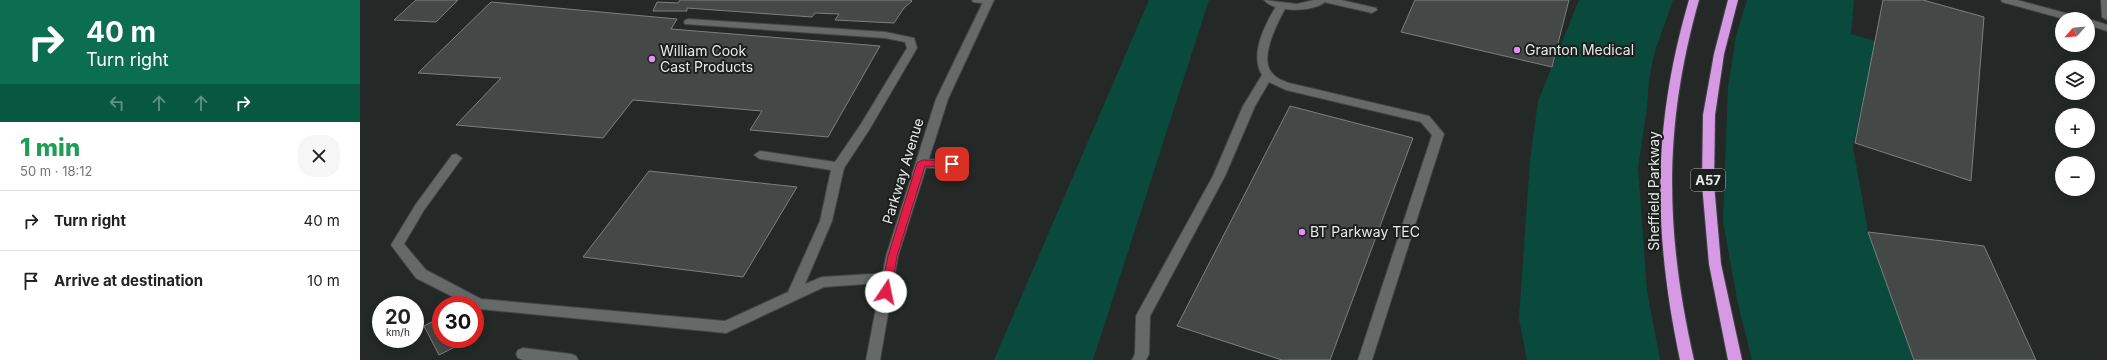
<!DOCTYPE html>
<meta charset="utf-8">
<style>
:root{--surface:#fff;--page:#f6f6f6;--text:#222;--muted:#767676;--line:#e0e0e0}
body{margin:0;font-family:Inter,sans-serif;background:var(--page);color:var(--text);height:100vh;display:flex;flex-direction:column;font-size:15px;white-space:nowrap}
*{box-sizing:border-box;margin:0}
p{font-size:13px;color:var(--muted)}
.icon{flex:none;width:22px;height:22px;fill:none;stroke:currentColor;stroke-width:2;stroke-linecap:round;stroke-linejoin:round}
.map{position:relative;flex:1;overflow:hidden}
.drawer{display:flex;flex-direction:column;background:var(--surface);width:360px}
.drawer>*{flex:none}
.banner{background:#0b6e4f;color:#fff;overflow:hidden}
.needle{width:26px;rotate:243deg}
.buttons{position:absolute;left:1695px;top:12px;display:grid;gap:8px}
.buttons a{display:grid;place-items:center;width:40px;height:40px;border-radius:50%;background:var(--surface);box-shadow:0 2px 10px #0003;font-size:20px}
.speed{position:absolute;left:12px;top:296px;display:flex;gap:8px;font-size:20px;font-weight:700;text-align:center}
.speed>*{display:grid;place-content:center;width:52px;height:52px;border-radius:50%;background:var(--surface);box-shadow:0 2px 10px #0003;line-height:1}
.speed small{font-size:10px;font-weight:400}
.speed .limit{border:6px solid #d22;background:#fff;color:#111}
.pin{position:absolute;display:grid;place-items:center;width:34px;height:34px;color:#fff;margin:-17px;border-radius:8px;box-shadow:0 2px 6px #0006}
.me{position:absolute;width:44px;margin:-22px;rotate:11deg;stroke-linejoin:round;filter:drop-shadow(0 0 3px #0008)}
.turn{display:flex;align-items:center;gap:14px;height:84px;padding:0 20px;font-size:18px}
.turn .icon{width:52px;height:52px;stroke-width:2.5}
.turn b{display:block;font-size:28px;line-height:34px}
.lanes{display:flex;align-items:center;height:38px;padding:0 20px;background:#0003;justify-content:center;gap:20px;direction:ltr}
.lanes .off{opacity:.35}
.round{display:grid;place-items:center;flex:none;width:42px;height:42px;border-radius:16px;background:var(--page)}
.headline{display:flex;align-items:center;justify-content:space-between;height:68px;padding:0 20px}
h1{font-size:24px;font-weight:800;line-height:30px;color:#1e9e55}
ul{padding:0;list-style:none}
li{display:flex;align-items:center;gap:12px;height:60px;padding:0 20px;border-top:1px solid var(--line)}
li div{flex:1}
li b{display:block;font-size:15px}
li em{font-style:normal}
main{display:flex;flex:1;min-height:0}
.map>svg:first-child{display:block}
</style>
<main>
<section class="drawer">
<div class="banner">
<div class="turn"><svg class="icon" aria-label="right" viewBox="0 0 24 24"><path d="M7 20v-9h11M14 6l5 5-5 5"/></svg><div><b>40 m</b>Turn right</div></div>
<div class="lanes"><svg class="icon off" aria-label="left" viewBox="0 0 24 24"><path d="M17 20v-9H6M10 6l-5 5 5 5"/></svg><svg class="icon off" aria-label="ahead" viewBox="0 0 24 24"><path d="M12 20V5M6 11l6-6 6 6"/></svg><svg class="icon off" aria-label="ahead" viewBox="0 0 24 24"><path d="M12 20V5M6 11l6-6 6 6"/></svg><svg class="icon" aria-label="right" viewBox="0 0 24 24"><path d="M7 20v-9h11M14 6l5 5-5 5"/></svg></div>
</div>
<div class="headline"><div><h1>1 min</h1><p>50 m · 18:12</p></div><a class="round"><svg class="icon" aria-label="close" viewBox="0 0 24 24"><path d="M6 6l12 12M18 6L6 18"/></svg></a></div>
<ul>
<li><svg class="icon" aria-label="right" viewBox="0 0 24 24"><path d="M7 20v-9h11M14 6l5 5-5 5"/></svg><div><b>Turn right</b></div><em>40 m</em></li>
<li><svg class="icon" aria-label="arrive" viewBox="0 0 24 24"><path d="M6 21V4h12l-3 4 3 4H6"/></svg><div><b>Arrive at destination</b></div><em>10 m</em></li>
</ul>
</section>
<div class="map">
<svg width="1747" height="360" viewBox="0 0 1747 360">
<rect width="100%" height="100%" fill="#242927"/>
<path fill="#0a4a3c" d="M 789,0 L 849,0 L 733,360 L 634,360 Z
M 1219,0 L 1313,0 L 1295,51 L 1289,79 L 1287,107 L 1278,168 L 1287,291 L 1300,360 L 1167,360 L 1159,319 L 1170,160 L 1178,101 Z
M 1387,0 L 1494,0 L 1491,34 L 1515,41 L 1493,147 L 1508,232 L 1554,360 L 1392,360 L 1378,304 L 1363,221 L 1368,87 L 1376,36 Z"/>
<path fill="#444847" stroke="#7b807e" d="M 56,0 L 98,0 L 76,22 L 34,20 Z
M 320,0 L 551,0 L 552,1 L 544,8 L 534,23 L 475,20 L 479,14 L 455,13 L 452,17 L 327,8 L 327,11 L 293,11 L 297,2 L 318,3 Z
M 1055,0 L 1209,0 L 1192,67 L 1041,32 Z
M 1523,0 L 1563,0 L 1624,17 L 1611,181 L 1495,143 Z
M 131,2 L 317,19 L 311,29 L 520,46 L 468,137 L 390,130 L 402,111 L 273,100 L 243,138 L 96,125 L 141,78 L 58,73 Z
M 930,106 L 1053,138 L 970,360 L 922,360 L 817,326 Z
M 289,171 L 437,187 L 383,277 L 223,257 Z
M 1508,232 L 1624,246 L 1676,360 L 1554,360 Z
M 81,317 L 81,339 L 111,339 L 79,355 L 64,326 Z"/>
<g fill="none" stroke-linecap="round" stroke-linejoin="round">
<defs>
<path id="lane" d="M 612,0 L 632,0 L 633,1 L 628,4 L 613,2 Z
M 963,0 L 981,0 L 1016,8 L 1017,10 L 1012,13 L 964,2 Z
M 1641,0 L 1657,0 L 1720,17 L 1721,19 L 1704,19 L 1642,2 Z
M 922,2 L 927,5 C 919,20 897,59 913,74 C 917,79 924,81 929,83 L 1069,116 L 1084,134 L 1012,360 L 998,360 L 1072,135 L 1061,122 L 926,90 L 909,82 L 895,106 L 865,176 L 790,316 L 789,354 L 786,360 L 772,360 L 775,354 L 776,316 L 853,176 L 883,106 L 902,75 C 889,53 906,23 918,3 Z
M 329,19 L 525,32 L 554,38 L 557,48 L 509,130 L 484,168 L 472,221 L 445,284 L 462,277 L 528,273 L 533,274 L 535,278 L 533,282 L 464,287 L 366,333 L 119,309 L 115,308 L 115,305 L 109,305 L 56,278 L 31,245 L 56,204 L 92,155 L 96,154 L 102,158 L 64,210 L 44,244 L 66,270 L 121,299 L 365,321 L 428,292 L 460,221 L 471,170 L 400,159 L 394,155 L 400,151 L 475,162 L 501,124 L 547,48 L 545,42 L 525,38 L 325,24 L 324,22 L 325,20 Z
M 1727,19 C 1734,20 1741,23 1747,25 L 1747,31 L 1728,25 Z
M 562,159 L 592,160 L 598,164 C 594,171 560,169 556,163 Z
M 163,348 L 211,354 L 216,356 L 218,360 L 163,360 L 158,358 L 156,354 L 158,350 Z"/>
<path id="street" d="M 624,0 L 634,0 L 588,99 L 538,256 L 520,360 L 506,360 L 526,256 L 576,99 Z
M 904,0 L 937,4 L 954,0 L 967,0 C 956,13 914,13 904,0 Z
M 1741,0 L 1747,0 L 1747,20 L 1742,17 Z"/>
<path id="highway" d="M 1329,0 L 1339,0 C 1303,127 1305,232 1334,360 L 1320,360 C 1293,231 1292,127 1329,0 Z
M 1368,0 L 1378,0 L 1364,54 L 1355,115 L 1354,184 L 1361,264 L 1382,360 L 1368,360 L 1349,264 L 1342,184 L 1343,115 L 1354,54 Z"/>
</defs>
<use href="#lane" stroke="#414544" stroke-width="2"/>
<use href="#street" stroke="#414544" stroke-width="2"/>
<use href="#highway" stroke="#414544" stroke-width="2"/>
<use href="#lane" fill="#656a68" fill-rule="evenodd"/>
<use href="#street" fill="#656a68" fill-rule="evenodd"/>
<use href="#highway" fill="#d699e4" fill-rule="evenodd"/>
</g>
<path fill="#e11d48" stroke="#92132f" d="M 562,160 L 592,161 L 597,164 L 592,167 L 565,166 L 537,256 L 531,292 L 526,296 L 521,292 L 528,256 L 557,163 Z"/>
<g fill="#e98dfe" stroke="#1b1f1e" stroke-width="1.5">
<circle cx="1157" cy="50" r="4"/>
<circle cx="292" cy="59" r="4"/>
<circle cx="942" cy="232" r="4"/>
</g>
<g text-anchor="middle" stroke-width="4" stroke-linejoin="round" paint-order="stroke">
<rect fill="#1b1f1e" stroke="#aaadac" stroke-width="1" x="1331" y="169" width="34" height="22" rx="3"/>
<g font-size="13" font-weight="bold" fill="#e7eae9">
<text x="1348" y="185">A57</text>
</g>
<g font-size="14" fill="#e7eae9" stroke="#1b1f1e" text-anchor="start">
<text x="1165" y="55">Granton Medical</text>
<text x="300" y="56">William Cook<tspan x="300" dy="16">Cast Products</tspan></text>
<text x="950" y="237">BT Parkway TEC</text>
</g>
<g font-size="14" fill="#e7eae9" stroke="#1b1f1e">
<text transform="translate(543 171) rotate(-73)" y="5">Parkway Avenue</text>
<text transform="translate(1294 191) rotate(-90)" y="5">Sheffield Parkway</text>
</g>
</g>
</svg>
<div class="buttons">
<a><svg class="needle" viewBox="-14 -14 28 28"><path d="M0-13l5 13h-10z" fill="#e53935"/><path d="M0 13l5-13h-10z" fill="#767676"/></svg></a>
<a><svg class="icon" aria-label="layers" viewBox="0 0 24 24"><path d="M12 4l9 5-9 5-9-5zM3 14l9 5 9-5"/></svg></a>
<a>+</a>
<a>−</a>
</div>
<div class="speed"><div>20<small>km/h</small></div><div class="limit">30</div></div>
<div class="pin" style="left:592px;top:164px;background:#d93025"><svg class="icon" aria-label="arrive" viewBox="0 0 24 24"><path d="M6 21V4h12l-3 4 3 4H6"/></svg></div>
<svg class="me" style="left:526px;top:292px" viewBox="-20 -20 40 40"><circle r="19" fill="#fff"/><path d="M0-13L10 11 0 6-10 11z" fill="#e11d48"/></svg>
</div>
</main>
